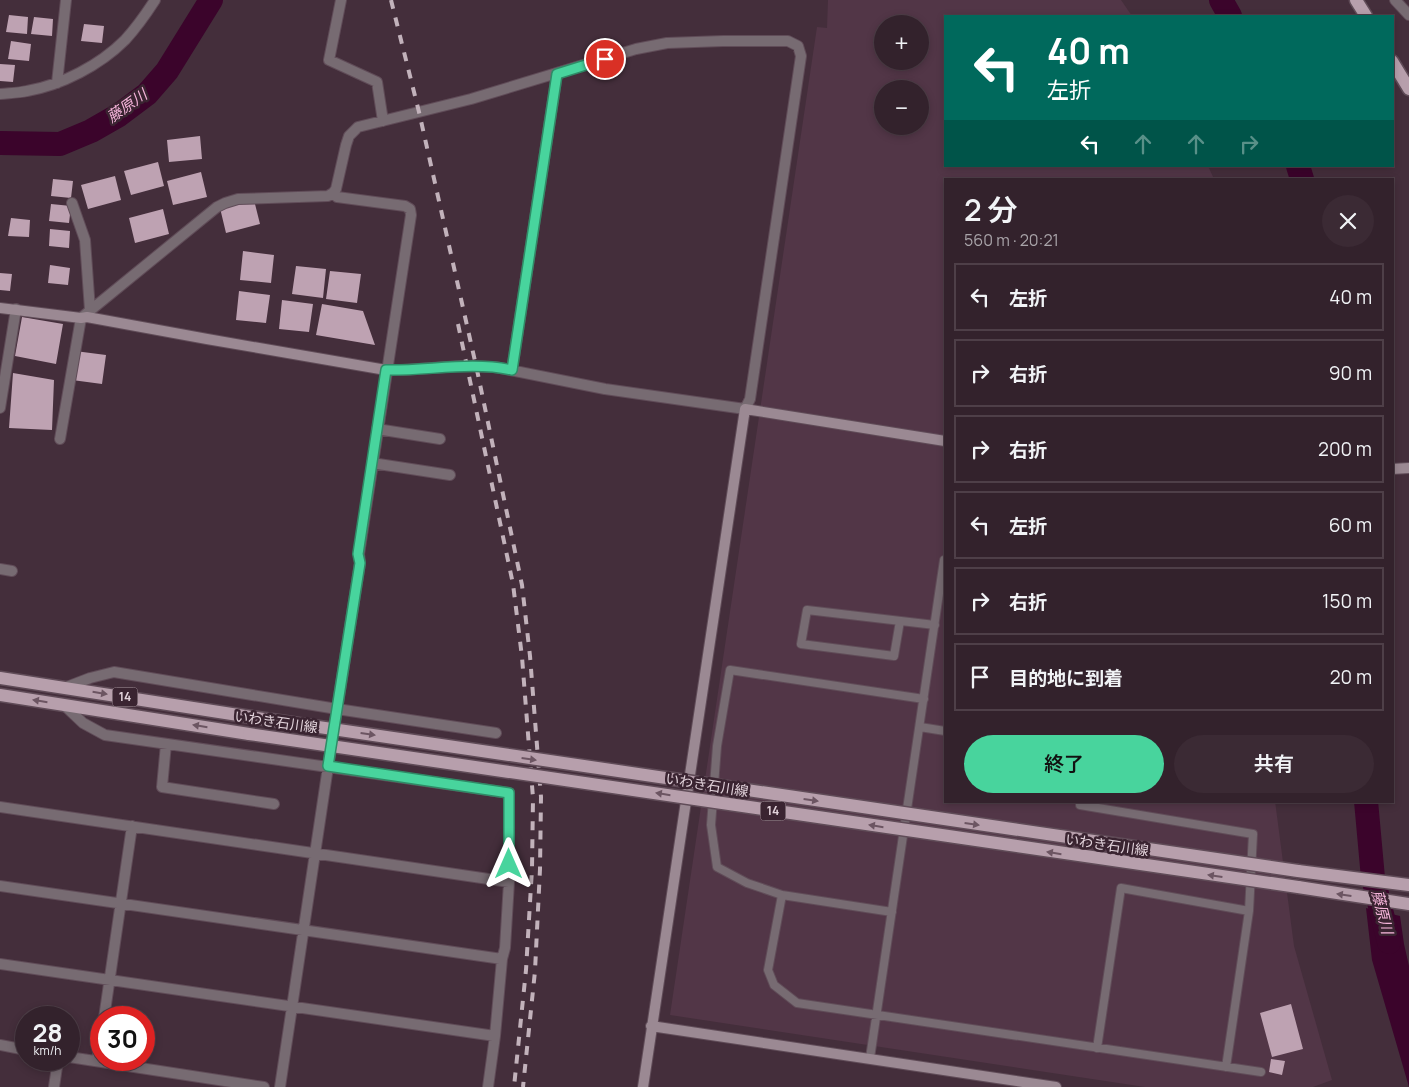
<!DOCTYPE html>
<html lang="ja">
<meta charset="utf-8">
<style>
:root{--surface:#33222c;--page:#3b2a34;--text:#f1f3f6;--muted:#a9a4a9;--line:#4e3f48;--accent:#48d49d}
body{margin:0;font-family:Manrope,"Noto Sans JP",sans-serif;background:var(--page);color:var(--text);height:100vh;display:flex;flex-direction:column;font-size:19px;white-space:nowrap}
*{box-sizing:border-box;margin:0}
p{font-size:16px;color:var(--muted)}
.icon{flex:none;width:28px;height:28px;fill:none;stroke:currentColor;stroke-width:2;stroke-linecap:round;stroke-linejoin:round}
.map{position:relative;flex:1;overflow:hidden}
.side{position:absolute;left:944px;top:178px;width:450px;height:625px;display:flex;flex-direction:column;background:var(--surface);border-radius:0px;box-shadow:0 2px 8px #0003,0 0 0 1px var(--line)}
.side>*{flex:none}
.banner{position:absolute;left:944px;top:15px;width:450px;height:152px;border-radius:0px;box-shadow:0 2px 8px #0003,0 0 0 1px var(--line);background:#00695c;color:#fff;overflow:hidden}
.tools{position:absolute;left:874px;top:15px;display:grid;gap:10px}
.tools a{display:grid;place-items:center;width:55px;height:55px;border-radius:50%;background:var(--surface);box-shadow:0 2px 8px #0003,0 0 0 1px var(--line);font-size:25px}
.speed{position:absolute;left:15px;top:1006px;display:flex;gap:10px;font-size:25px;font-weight:700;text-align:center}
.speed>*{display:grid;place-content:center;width:65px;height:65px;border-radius:50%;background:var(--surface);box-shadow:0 2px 8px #0003,0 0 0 1px var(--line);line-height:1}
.speed small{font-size:12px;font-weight:400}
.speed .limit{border:8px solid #d22;background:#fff;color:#111}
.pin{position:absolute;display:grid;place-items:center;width:42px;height:42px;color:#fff;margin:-21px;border:2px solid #fff;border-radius:50%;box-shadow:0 1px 5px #0007}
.me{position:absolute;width:55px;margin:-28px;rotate:0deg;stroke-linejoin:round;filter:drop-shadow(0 0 4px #0008)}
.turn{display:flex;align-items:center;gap:18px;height:105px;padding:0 20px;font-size:22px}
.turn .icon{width:65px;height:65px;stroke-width:2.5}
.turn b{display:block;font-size:35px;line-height:42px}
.lanes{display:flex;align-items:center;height:48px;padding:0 20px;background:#0003;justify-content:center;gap:25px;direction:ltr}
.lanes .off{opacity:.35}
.round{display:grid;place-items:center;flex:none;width:52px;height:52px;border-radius:26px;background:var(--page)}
.headline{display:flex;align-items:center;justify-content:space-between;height:85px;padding:0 20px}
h1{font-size:30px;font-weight:600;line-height:38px}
.cta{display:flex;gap:10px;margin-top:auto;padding:10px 20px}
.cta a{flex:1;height:58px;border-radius:30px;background:var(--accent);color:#111;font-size:20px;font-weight:600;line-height:58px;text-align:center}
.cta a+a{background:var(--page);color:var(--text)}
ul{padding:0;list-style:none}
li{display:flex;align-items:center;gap:15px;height:68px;margin:0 10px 8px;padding:0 10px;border:2px solid var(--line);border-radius:0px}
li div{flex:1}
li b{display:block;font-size:19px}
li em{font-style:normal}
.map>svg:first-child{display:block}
</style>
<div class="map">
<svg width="1409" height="1087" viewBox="0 0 1409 1087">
<rect width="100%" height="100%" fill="#442e3b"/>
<path fill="#523647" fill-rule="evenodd" d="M 828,0 L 1121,0 L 1132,16 L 945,16 L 945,166 L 1208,166 L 1214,179 L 945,179 L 945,801 L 1275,801 L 1294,946 L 1332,1080 L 1313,1087 L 1145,1087 L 670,1015 L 817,27 L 827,28 ZM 882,24 L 920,24 L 920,61 L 882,61 ZM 882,89 L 920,89 L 920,126 L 882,126 Z"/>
<path fill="#3b042b" d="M 1366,908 L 1400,916 L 1404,944 L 1409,966 L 1409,1087 L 1372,960 Z"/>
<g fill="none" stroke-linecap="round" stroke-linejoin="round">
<path stroke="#3b042b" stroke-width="24" d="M 1221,0 L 1230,16
M 0,143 L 60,144 L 91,131 L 119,115 L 147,94 L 167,71 L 211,0
M 1298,166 L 1302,179
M 1366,801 L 1373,878 L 1389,942"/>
</g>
<path fill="#bea2b2" d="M 9,15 L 28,17 L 27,34 L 6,32 Z
M 34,17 L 53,19 L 52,36 L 31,34 Z
M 84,24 L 104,26 L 102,43 L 81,41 Z
M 11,41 L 31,44 L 29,61 L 8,59 Z
M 0,64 L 15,65 L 13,82 L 0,81 Z
M 200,136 L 202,159 L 169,162 L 167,140 Z
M 158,162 L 164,186 L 131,195 L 124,171 Z
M 201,172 L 207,197 L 173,205 L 167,181 Z
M 115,176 L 121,200 L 88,209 L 81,185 Z
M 53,179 L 73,181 L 71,198 L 51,196 Z
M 254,200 L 260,224 L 226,233 L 220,208 Z
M 51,204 L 71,206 L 69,223 L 49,221 Z
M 163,209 L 169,234 L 135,243 L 129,218 Z
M 11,218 L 30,220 L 29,237 L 8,236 Z
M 50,229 L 70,231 L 69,248 L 49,246 Z
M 243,251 L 274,255 L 271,283 L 240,280 Z
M 50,265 L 70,268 L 68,285 L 48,283 Z
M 296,266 L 326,269 L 323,298 L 292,294 Z
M 330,271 L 361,274 L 357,303 L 326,299 Z
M 0,273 L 12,274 L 10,291 L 0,290 Z
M 239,291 L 270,295 L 266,323 L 236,320 Z
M 282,300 L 313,304 L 309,332 L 279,329 Z
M 322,304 L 363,311 L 375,345 L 316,335 Z
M 22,317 L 63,324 L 56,364 L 15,356 Z
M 75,351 L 106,355 L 102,384 L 72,380 Z
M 13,373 L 54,380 L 52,430 L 9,428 Z
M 1291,1004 L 1303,1049 L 1272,1057 L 1260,1013 Z
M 1271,1059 L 1285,1061 L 1282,1075 L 1269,1072 Z"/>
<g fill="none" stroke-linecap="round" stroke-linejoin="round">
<defs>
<path id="lane" d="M 900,621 L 894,656 L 801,644 L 807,610 L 935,625
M 920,727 L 945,731
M 1080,801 L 1080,805 L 1253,834 L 1249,911 L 1226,1067
M 782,895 L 768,970 L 774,985 L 797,1003 L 1261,1072
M 892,912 L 782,895 L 747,883 L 717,867 L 711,825 L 717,746 L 730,670 L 924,699
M 1097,1048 L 1121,888 L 1249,911
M 870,1058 L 944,560"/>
<path id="street" d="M 341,0 L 329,60 L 377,82 L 383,121
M 1395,0 L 1409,15
M 57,83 L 66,0
M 0,94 C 9,93 18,93 27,91 C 62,85 100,65 125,40 C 136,28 146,14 155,0
M 72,203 L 85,240 L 90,310
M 512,370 L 557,74
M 0,408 L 16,309
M 377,429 L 440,439
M 60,439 L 81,318 L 217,207 L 225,203 L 238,199 L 328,196 L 333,193 L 336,189 L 346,145 L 349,136 L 358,127 L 471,99 L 636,49 L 667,43 L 723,41 L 788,41 L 798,46 L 801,56 L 750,399 L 745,409 L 605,389 L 495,367 L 461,366 L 403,370 L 386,370
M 372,463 L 450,475
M 0,569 L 12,571
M 64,688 L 90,678 L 114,672 L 337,709 L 496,733
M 64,705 L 83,723 L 105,735 L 509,793 L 509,882 L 505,948 L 502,959 L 495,1036 L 488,1087
M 166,744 L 162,787 L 274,804
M 0,807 L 509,882
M 0,886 L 502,959
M 0,964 L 495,1036
M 104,1018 L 132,826
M 0,1045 L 26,1050
M 69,1057 L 264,1087
M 97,1061 L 101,1033
M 54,1087 L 58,1060
M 280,1087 L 328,767 L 360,563 L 359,554 L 411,215 L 410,209 L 405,206 L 337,197 L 333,193"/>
<path id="secondary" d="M 0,308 L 81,318 L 87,317 L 207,339 L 386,370
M 1392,469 L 1409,468
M 651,1026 L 1056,1087
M 643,1087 L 745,409 L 945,441"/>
<path id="primary" d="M 1356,0 L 1366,16
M 1392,61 L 1409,89
M 0,678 L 251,717
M 0,695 L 249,734
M 1298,871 L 1409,885
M 1298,887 L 1409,904"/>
</defs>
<use href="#lane" stroke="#604c58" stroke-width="10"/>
<use href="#street" stroke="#604c58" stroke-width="12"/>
<use href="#secondary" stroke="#604c58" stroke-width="12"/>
<use href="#primary" stroke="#604c58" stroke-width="15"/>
<use href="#lane" stroke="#776b72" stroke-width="8"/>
<use href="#street" stroke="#776b72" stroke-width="10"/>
<use href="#secondary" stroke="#9b8993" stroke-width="10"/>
<use href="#primary" stroke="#b79fac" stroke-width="12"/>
<path stroke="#c2b2bb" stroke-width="4" stroke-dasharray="9 9" stroke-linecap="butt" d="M 391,0 L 419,112 L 477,370 L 522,585 L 530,656 L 541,797 L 540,869 L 535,971 L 523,1087
M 458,324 L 513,584 L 522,657 L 533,798 L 532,869 L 526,970 L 514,1087"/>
<defs>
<path id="primary-bridge" d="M 251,717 L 1298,871
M 249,734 C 599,782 948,839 1298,887"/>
</defs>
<use href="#primary-bridge" stroke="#604c58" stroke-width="15" stroke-linecap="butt"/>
<use href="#primary-bridge" stroke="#b79fac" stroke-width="12"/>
</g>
<defs><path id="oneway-solid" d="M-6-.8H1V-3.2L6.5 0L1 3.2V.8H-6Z" transform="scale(1.25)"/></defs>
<g fill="#6c5562">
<use href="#oneway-solid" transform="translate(100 693) rotate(9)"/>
<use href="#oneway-solid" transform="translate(40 701) rotate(-171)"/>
<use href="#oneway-solid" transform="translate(200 726) rotate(-171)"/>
<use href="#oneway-solid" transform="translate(368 734) rotate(8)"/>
<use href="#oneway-solid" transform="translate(529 759) rotate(8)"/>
<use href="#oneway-solid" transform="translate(663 794) rotate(-171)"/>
<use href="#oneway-solid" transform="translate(811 800) rotate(8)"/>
<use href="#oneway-solid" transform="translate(972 824) rotate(8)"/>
<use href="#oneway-solid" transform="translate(876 826) rotate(-171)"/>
<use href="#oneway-solid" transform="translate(1054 853) rotate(-171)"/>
<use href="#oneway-solid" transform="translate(1215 876) rotate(-172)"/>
<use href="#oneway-solid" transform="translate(1344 895) rotate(-172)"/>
</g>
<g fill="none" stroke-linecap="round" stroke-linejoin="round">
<defs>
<path id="route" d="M 509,864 L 509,793 L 328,766 L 360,563 L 358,554 L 386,370 C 428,371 471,361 512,370 L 557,74 L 605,59"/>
</defs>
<use href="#route" stroke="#2f8a66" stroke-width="12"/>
<use href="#route" stroke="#48d49d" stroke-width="9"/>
</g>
<g text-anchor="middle" stroke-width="5" stroke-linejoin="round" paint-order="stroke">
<g fill="#3a2431" stroke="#af9ea7" stroke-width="1">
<rect x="112.5" y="687.5" width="25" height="19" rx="4"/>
<rect x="760.5" y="801.5" width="25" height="19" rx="4"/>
</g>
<g font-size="12" font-weight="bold" fill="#e1d2da">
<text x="125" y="701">14</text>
<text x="773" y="815">14</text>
</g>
<g font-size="14" fill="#e1d2da" stroke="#3a2431">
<text transform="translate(276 722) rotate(8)" y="5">いわき石川線</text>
<text transform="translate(707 785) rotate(9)" y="5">いわき石川線</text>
<text transform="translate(1107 845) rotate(8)" y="5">いわき石川線</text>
</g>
<g font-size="15" font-style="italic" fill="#f6b5db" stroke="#3a2431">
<text transform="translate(127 106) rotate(-35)" y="5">藤原川</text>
<text transform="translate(1382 912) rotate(76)" y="5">藤原川</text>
</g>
</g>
</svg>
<div class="tools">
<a>+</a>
<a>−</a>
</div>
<div class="speed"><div>28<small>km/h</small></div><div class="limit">30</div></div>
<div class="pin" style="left:605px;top:59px;background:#d93025"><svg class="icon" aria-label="arrive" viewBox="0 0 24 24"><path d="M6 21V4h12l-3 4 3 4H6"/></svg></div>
<svg class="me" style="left:509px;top:864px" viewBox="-20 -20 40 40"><path d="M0-17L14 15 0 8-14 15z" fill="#48d49d" stroke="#fff" stroke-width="4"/></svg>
<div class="banner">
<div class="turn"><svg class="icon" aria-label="left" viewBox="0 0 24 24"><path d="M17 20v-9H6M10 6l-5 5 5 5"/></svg><div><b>40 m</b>左折</div></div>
<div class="lanes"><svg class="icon" aria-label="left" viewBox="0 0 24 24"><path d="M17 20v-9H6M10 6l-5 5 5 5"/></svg><svg class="icon off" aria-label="ahead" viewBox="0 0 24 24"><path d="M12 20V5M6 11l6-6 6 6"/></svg><svg class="icon off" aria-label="ahead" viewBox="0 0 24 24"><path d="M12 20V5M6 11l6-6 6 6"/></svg><svg class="icon off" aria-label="right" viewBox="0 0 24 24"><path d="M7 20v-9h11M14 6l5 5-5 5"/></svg></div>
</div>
<section class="side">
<div class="headline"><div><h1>2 分</h1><p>560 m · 20:21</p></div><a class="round"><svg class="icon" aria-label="close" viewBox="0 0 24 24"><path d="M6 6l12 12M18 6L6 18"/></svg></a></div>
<ul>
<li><svg class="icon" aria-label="left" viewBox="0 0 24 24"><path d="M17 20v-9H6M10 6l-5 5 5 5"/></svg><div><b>左折</b></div><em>40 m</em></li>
<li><svg class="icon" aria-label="right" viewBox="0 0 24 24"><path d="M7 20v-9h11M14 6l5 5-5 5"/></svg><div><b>右折</b></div><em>90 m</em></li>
<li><svg class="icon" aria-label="right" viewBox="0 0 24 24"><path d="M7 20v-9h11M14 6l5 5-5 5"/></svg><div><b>右折</b></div><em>200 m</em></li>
<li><svg class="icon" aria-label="left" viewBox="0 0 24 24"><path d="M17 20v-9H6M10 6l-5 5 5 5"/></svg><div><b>左折</b></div><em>60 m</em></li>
<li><svg class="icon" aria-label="right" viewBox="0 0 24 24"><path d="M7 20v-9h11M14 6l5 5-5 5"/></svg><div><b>右折</b></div><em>150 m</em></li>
<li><svg class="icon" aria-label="arrive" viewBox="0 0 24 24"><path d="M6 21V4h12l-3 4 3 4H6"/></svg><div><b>目的地に到着</b></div><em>20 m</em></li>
</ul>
<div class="cta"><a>終了</a><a>共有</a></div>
</section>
</div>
